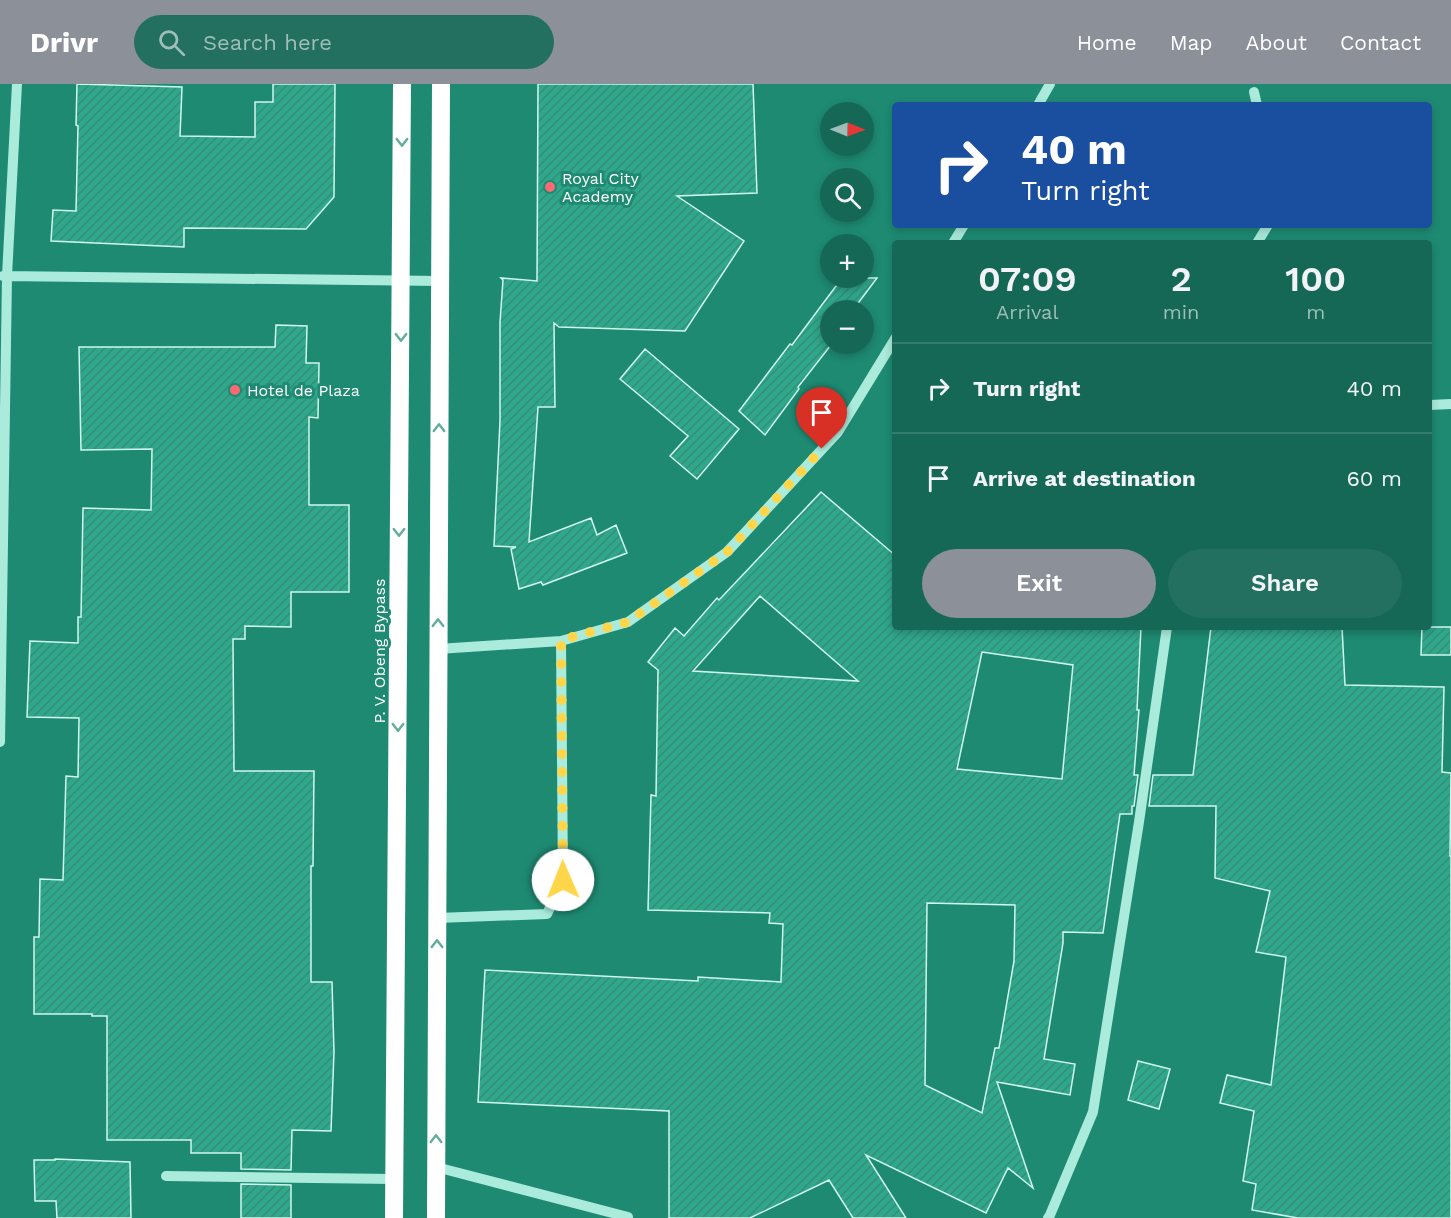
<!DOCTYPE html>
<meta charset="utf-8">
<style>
:root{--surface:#166856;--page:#237060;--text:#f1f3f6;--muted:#9ebeb9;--line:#357b6c;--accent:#8c9099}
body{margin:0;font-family:"Work Sans",sans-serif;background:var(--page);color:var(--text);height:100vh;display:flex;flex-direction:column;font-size:22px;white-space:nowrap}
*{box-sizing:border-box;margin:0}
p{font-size:20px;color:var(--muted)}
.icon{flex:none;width:33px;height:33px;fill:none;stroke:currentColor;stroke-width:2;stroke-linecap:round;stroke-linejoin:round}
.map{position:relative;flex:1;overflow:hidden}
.sheet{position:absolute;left:892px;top:156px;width:540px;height:390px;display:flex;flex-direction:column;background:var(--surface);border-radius:6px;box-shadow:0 3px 9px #0003}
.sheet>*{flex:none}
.hud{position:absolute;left:892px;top:18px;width:540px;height:126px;border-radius:6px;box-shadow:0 3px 9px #0003;background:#1a4fa0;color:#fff;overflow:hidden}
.needle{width:39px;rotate:91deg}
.controls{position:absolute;left:820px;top:18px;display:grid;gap:12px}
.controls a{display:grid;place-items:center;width:54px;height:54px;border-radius:50%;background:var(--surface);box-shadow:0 3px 9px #0003;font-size:30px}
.pin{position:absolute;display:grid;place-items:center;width:51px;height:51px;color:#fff;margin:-62px -26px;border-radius:50% 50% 50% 0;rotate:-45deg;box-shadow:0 0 6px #0007}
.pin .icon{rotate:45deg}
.me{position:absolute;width:66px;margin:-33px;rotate:359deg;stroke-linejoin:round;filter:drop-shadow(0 0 4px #0008)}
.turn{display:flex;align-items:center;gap:21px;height:126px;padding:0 30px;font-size:27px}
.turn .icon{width:78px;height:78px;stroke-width:2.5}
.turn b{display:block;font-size:42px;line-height:51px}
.eta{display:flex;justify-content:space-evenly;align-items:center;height:102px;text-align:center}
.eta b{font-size:36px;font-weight:600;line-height:42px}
.button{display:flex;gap:12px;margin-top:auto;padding:12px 30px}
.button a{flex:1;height:69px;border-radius:36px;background:var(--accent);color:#fff;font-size:24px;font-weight:600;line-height:69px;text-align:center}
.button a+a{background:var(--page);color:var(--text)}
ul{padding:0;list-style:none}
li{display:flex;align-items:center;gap:18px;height:90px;padding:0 30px;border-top:2px solid var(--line)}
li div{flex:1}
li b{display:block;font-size:22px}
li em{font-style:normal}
header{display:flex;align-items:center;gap:36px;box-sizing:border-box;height:84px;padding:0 30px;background:var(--accent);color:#fff}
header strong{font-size:28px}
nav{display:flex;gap:33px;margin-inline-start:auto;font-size:21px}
.search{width:420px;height:54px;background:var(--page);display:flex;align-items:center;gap:15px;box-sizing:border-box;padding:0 21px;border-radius:33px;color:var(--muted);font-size:22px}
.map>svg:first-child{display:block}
</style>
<header>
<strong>Drivr</strong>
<div class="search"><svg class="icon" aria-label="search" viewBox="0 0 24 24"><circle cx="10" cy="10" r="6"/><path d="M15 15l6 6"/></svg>Search here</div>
<nav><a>Home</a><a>Map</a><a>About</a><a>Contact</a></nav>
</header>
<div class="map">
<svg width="1451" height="1134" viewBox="0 0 1451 1134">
<defs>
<pattern id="building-hatch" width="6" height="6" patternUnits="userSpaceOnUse" patternTransform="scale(1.5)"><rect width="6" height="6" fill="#2ea78b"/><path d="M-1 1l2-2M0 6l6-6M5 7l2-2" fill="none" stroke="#378c78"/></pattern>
</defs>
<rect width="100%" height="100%" fill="#1e8a72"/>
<path fill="url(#building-hatch)" stroke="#cff8ee" stroke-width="1.5" fill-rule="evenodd" d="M 77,0 L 182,3 L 180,52 L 255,53 L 255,18 L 273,18 L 273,0 L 335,0 L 334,113 L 306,145 L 184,144 L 184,163 L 51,157 L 53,126 L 76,127 L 78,42 L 76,41 Z
M 538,0 L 753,0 L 757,109 L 677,112 L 744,157 L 685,247 L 559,243 L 554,239 L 555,323 L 538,323 L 529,458 L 591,434 L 597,451 L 616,441 L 627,469 L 543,501 L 541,498 L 519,505 L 511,465 L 516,463 L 494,462 L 500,337 L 500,238 L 503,196 L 501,194 L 537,197 Z
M 842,194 L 877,194 L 853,226 L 831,226 L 831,261 L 798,303 L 799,305 L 765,351 L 739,327 L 790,260 L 792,261 Z
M 276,241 L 307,242 L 306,279 L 319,279 L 318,334 L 309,333 L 309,421 L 349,421 L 349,508 L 291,508 L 291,543 L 245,542 L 245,555 L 233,555 L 234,687 L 314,687 L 313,782 L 311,782 L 311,898 L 332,898 L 334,968 L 331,1047 L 292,1046 L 291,1086 L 241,1085 L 241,1069 L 191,1069 L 191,1056 L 107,1056 L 107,932 L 92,932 L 92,930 L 34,930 L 34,853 L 39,853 L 40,795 L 63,796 L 66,692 L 78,693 L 79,634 L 27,633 L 30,557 L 78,559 L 78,533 L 81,533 L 83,424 L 151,426 L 152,365 L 81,366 L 79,263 L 275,263 Z
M 645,265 L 739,345 L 697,395 L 670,372 L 688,352 L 620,295 Z
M 821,408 L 896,472 L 896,543 L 1141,543 L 1137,626 L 1139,626 L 1134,691 L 1138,691 L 1134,722 L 1132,722 L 1132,730 L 1120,730 L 1103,849 L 1063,848 L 1063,859 L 1044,975 L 1075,980 L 1070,1011 L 997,998 L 1033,1104 L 1008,1084 L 986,1129 L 866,1071 L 906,1134 L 853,1134 L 829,1096 L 750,1134 L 669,1134 L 669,1027 L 478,1018 L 485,886 L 698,897 L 698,893 L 781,898 L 783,840 L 769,839 L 770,829 L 648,826 L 651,711 L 656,712 L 658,586 L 648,578 L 675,544 L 684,552 L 717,514 L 719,516 ZM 760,512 L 858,597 L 693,587 ZM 982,568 L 1073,581 L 1062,695 L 957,685 ZM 927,819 L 1015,821 L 1014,877 L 999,964 L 995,964 L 982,1029 L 925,1001 Z
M 1211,543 L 1342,543 L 1345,601 L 1444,603 L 1442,688 L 1451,689 L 1450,772 L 1451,772 L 1451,1134 L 1298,1134 L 1252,1126 L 1256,1100 L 1243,1097 L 1254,1027 L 1220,1019 L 1227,991 L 1271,1001 L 1286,873 L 1256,868 L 1270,807 L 1215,794 L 1216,722 L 1149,722 L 1153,691 L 1193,691 Z
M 1422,543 L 1451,543 L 1451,571 L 1421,571 Z
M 1138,977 L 1170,985 L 1159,1025 L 1128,1016 Z
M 55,1075 L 130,1078 L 131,1134 L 57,1134 L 56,1117 L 35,1117 L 34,1076 L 55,1076 Z
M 241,1100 L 291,1101 L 291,1134 L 241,1134 Z"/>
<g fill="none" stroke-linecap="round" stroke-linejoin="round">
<path stroke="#aaebdc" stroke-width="10" d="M 1254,8 L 1257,21
M 1038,21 L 1050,0
M 953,159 L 964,141
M 1257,159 L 1268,141
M 3,192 L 440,197
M 1430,321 L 1451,320
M 438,565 L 561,557 L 628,538 L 727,468 L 838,348 L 896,253
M 0,658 L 7,192 L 17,0
M 437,834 L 547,830 L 563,796 L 561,557
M 436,1083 L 628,1133
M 166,1092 L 394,1095
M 1048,1134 L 1050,1131 L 1093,1028 L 1139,738 L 1167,543"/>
<path stroke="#fff" stroke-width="18" d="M 394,1134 L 402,0
M 436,1134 L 441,0"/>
</g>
<defs><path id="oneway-chevron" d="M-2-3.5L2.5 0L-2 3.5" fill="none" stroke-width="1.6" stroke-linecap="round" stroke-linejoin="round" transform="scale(1.5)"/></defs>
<g stroke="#62ad9c">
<use href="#oneway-chevron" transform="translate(402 58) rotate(90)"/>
<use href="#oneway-chevron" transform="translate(401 253) rotate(90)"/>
<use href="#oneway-chevron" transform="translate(439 344) rotate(-90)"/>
<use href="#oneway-chevron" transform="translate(399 448) rotate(90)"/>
<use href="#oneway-chevron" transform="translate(438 539) rotate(-90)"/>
<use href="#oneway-chevron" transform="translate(398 643) rotate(90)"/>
<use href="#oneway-chevron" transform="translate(437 860) rotate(-90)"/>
<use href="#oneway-chevron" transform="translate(436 1055) rotate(-90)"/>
</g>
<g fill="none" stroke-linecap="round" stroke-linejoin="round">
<path stroke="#ffd54a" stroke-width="10" stroke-dasharray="0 18" d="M 563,796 L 561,556 L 628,538 L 727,468 L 822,365"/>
</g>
<g fill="#fa6974" stroke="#1e8a72" stroke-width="2">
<circle cx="550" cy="103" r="6"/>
<circle cx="235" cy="306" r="6"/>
</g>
<g text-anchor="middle" stroke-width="6" stroke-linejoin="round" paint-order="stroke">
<g font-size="16" fill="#fff" stroke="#1e8a72" text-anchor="start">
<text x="562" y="100">Royal City<tspan x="562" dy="18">Academy</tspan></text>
<text x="247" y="312">Hotel de Plaza</text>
</g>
<g font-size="16" fill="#fff" stroke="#1e8a72">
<text transform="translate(379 567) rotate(-90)" y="6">P. V. Obeng Bypass</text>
</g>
</g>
</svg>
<div class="controls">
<a><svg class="needle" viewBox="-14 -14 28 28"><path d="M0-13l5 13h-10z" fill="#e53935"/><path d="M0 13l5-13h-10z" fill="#9ebeb9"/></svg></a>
<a><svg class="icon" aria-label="search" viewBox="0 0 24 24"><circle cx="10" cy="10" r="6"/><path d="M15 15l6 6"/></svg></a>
<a>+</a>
<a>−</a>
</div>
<div class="pin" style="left:822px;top:365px;background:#d93025"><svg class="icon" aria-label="arrive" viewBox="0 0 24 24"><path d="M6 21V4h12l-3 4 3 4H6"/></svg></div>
<svg class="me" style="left:563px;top:796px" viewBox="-20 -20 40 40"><circle r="19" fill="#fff"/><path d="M0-13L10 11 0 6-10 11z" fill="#ffd54a"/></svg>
<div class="hud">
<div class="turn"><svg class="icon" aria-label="right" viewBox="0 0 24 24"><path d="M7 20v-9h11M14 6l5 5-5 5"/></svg><div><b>40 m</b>Turn right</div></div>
</div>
<section class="sheet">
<div class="eta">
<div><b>07:09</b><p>Arrival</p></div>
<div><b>2</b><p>min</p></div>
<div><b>100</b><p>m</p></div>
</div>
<ul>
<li><svg class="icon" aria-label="right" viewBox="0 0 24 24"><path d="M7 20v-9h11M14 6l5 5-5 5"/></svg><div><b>Turn right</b></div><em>40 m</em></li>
<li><svg class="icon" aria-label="arrive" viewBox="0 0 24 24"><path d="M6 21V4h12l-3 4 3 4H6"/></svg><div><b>Arrive at destination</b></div><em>60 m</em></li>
</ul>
<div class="button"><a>Exit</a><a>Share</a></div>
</section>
</div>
